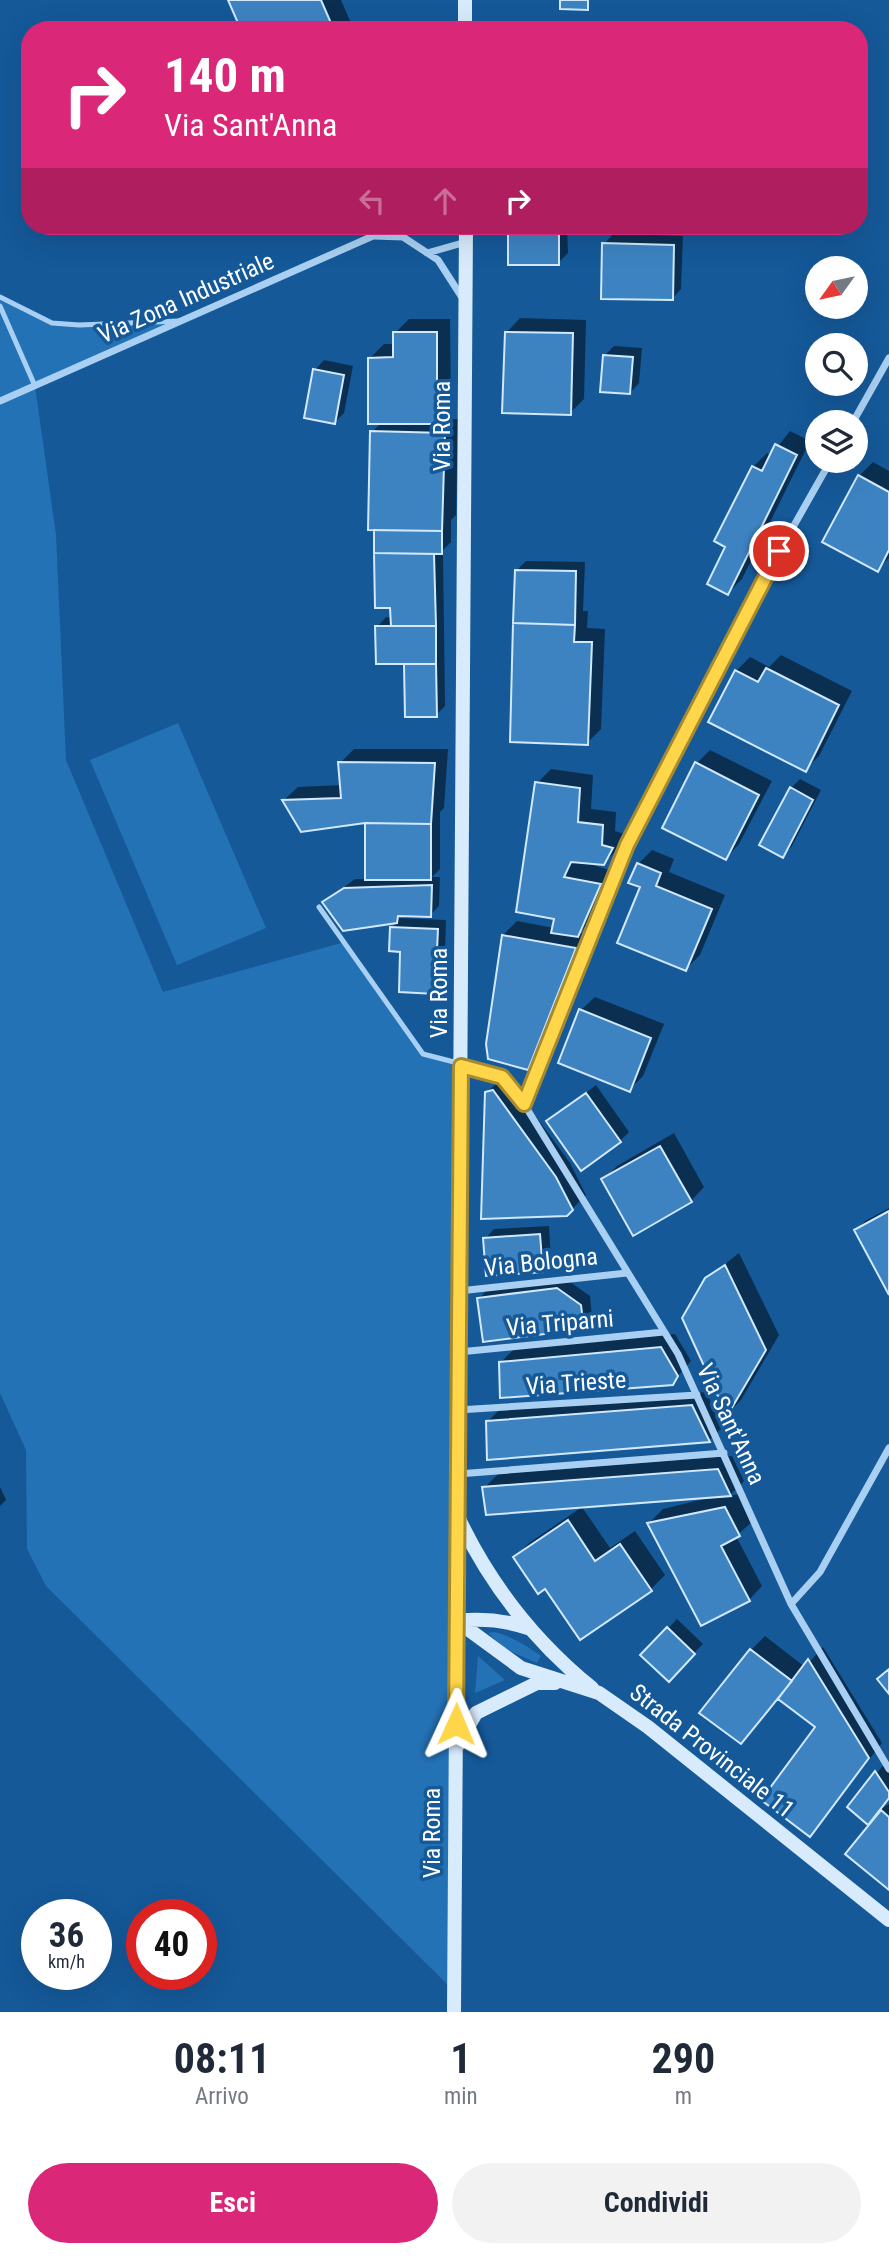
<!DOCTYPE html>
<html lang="it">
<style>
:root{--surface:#fff;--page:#f2f2f3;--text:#1f2937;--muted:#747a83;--accent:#db2777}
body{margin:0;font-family:"Roboto Condensed",sans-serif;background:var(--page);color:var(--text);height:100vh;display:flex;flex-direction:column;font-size:26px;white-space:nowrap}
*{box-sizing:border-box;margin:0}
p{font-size:23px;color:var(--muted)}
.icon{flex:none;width:38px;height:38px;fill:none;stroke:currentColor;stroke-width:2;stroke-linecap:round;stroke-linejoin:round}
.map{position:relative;height:2012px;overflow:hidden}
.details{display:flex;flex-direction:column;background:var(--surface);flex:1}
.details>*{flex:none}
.hud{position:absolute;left:21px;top:21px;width:847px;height:214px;border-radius:28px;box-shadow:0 7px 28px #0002;background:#db2777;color:#fff;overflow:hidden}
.needle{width:46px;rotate:237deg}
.fabs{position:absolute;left:805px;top:256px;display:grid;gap:14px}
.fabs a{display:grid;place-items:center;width:63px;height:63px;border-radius:50%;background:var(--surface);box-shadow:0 7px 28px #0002;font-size:35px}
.speed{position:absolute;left:21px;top:1899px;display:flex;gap:14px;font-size:35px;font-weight:700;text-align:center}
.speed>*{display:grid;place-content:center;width:91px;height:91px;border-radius:50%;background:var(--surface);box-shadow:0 7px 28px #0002;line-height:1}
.speed small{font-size:18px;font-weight:400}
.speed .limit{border:10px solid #d22;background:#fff;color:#111}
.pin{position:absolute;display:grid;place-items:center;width:60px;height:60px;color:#fff;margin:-30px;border:4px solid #fff;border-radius:50%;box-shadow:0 2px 7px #0007}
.me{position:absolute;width:77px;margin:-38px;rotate:1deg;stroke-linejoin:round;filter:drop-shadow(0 0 5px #0008)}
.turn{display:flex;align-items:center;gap:24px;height:147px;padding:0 28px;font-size:32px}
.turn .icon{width:91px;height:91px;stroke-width:2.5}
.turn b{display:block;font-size:49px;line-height:60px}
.lanes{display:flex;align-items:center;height:66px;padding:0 28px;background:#0003;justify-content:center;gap:35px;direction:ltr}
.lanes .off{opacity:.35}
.eta{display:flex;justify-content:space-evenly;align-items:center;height:119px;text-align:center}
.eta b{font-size:42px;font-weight:700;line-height:49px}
.primary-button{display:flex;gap:14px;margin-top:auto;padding:14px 28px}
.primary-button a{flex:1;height:80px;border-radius:42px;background:var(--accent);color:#fff;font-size:28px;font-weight:700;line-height:80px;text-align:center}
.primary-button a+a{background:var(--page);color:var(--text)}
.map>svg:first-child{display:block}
</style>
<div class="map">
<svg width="889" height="2012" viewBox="0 0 889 2012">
<rect width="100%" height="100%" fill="#155999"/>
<path fill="#2472b6" d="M 0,297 L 53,323 L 182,320 L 35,386 L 56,535 L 66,760 L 163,992 L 345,942 L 423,1054 L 461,1066 L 454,1991 L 46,1586 L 27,1549 L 26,1450 L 0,1393 Z
M 178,723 L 266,928 L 177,965 L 90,760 Z
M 494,1632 C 512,1636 525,1645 541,1656 L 537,1663 L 505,1649 L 488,1633 Z
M 478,1656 L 505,1680 L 475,1693 Z"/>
<path fill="#0007" d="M 230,0 L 341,0 L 354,30 L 243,30 Z
M 510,226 L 567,226 L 568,253 L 558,263 L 510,263 Z
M 613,234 L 683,236 L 681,289 L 672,299 L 604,244 Z
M 520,318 L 586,320 L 584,399 L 570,413 L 507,332 Z
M 409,319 L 450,319 L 451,409 L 440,419 L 458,419 L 456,515 L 451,520 L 451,542 L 443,550 L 445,706 L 436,715 L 406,662 L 377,627 L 386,617 L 392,618 L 392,606 L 377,606 L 372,432 L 381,423 L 370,358 L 384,344 L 395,344 L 395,333 Z
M 614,346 L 642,348 L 639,383 L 630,393 L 605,355 Z
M 324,360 L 353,366 L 344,413 L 335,422 L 315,370 Z
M 790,431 L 810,441 L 742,579 L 728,593 L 727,546 L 753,467 L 767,453 L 771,455 Z
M 873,462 L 889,471 L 889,558 L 877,569 L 859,476 Z
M 526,561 L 585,562 L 583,611 L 588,611 L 587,628 L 605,629 L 601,729 L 587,743 L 517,570 Z
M 781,655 L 852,691 L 819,756 L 805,770 L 736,671 L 750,657 L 769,667 Z
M 354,749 L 448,749 L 444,808 L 440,812 L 440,869 L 432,877 L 440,877 L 439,906 L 430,915 L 403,914 L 399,918 L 446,920 L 444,983 L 434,992 L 402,950 L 392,928 L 398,921 L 343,929 L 324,902 L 355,879 L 367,879 L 367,821 L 284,800 L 298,787 L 342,785 L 340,763 Z
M 710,750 L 772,781 L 739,844 L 726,858 L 696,764 Z
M 551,769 L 593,775 L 591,809 L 616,812 L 615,831 L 625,834 L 618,849 L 604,863 L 577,860 L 613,871 L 591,921 L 579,933 L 589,935 L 542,1054 L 528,1068 L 503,935 L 517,921 L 554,928 L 556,917 L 537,783 Z
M 800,779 L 821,790 L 792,846 L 782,856 L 791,788 Z
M 652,850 L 674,859 L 669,872 L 725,895 L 700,955 L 686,969 L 642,886 L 638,864 Z
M 595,997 L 664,1024 L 643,1076 L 629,1090 L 581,1010 Z
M 507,1077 L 570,1163 L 586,1195 L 567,1214 L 486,1093 L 501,1079 Z
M 596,1085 L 629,1132 L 620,1141 L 549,1122 Z
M 674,1133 L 704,1187 L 691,1201 L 603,1180 L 617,1166 Z
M 889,1208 L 889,1291 L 856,1231 L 865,1221 Z
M 549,1226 L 551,1261 L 542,1270 L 485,1239 L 494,1229 Z
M 739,1253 L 779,1335 L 741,1400 L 728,1413 L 706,1279 Z
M 566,1279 L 590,1296 L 592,1318 L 583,1327 L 479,1299 L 488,1289 Z
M 675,1334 L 691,1361 L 672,1383 L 501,1362 L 515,1348 Z
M 706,1392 L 723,1427 L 709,1440 L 488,1458 L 487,1422 L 501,1408 Z
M 732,1456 L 744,1481 L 729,1496 L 739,1494 L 753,1521 L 736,1536 L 762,1586 L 749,1600 L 649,1523 L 663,1509 L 720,1495 L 484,1488 L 498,1474 Z
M 0,1487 L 6,1500 L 0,1506 Z
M 582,1507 L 610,1548 L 635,1531 L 665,1575 L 651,1589 L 580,1637 L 546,1587 L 515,1557 L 529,1543 Z
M 677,1619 L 703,1644 L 668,1679 L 643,1655 Z
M 765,1636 L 805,1667 L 823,1647 L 882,1743 L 810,1835 L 818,1727 L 780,1698 L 741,1741 L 751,1650 Z
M 885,1763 L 889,1769 L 889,1798 L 881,1809 L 889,1804 L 889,1888 L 875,1819 L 849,1807 Z"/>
<path fill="#3d83c1" stroke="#d1e8fd" stroke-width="2" d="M 228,0 L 321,0 L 334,30 L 241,30 Z
M 560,0 L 588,0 L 588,10 L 560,9 Z
M 508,226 L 559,226 L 559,265 L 508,265 Z
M 602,243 L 674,245 L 673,300 L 601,299 Z
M 393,332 L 437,332 L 437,424 L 368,424 L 368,358 L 393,357 Z
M 505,332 L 573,333 L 571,415 L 502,413 Z
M 603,355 L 633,357 L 630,394 L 600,392 Z
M 313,369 L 344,375 L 335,424 L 304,418 Z
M 370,431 L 445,433 L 442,531 L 368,530 Z
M 775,444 L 797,455 L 728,595 L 707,584 L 725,547 L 714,541 L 752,466 L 762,471 Z
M 858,475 L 889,492 L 889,550 L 878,572 L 822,542 Z
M 374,530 L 442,531 L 442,554 L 374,553 Z
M 374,553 L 434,554 L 436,626 L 391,626 L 390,608 L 375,608 Z
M 515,570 L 576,571 L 575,625 L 513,623 Z
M 513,623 L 575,625 L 574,642 L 592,642 L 588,745 L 510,742 Z
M 375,626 L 436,626 L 436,664 L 376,664 Z
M 404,664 L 436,664 L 437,717 L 405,717 Z
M 766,668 L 839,705 L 806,772 L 708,722 L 735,670 L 758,682 Z
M 338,762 L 435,763 L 431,824 L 365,823 L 301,832 L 282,800 L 341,798 Z
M 695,762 L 759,795 L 726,860 L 662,828 Z
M 535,782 L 580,788 L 578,822 L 603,825 L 602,845 L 613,848 L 604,865 L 571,862 L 564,877 L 601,884 L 578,937 L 551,933 L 554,919 L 516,912 Z
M 790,787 L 813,800 L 783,858 L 759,845 Z
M 365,823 L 431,824 L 431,880 L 365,880 Z
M 637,863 L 661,873 L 656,886 L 712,909 L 686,971 L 617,943 L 640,887 L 628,883 Z
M 432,885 L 431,917 L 398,916 L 397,923 L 343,931 L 322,902 L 344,888 Z
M 390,927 L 438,929 L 435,994 L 399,992 L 400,952 L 389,951 Z
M 502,935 L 576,948 L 528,1070 L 488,1059 L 486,1044 Z
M 579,1009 L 651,1038 L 630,1092 L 558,1063 Z
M 493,1090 L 556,1177 L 573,1210 L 567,1216 L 481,1219 L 485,1092 Z
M 586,1093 L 621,1142 L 581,1171 L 546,1121 Z
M 660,1146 L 692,1202 L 633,1236 L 601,1179 Z
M 889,1211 L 889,1295 L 854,1230 Z
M 540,1234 L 543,1272 L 486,1276 L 483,1238 Z
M 725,1265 L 766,1350 L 727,1416 L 682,1318 L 705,1278 Z
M 557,1288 L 581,1305 L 584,1329 L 483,1342 L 477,1298 Z
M 661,1347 L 678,1376 L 673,1385 L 500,1398 L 499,1362 Z
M 692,1405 L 710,1442 L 487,1460 L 486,1421 Z
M 718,1469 L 731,1496 L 486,1515 L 482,1487 Z
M 725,1507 L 740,1536 L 721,1546 L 750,1601 L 701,1626 L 647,1523 Z
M 568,1520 L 595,1561 L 620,1544 L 652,1591 L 580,1640 L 545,1589 L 538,1594 L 513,1557 Z
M 667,1627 L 695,1654 L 669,1682 L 640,1655 Z
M 750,1649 L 792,1681 L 741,1744 L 699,1713 Z
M 808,1659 L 869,1758 L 810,1837 L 761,1800 L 815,1727 L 778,1699 Z
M 889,1669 L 889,1694 L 877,1679 Z
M 875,1771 L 889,1792 L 889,1798 L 868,1825 L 847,1807 Z
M 881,1810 L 889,1817 L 889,1890 L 845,1854 Z"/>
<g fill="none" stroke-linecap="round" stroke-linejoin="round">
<path stroke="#a9d0f2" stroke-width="5" d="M 0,297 L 52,323 L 79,325 L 179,321
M 0,306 L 35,386
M 319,907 L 423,1054 L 458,1063"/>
<path stroke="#a9d0f2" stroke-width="7" d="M 374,236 L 403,237 L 438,260 L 463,299
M 427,253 L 466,242
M 0,401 L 373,236 L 385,226
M 853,422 L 889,358
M 461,1066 L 502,1077 L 524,1104 L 678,1354 L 791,1604 L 889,1769
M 524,1104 L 627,845 L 754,596 L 831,460
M 459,1291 L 627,1273
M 459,1352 L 664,1332
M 458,1410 L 697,1395
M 458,1474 L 724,1453
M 791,1604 L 820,1572 L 889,1448"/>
<path stroke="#d8ebfc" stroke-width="14" d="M 465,0 L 465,30
M 459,1519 C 491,1586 534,1641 592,1688
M 457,1621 L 521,1668 L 599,1693 L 648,1727 L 889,1920
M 457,1621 C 483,1618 504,1620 528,1628
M 456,1748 L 476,1713 L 537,1683 L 555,1683
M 454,2012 L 466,226"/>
</g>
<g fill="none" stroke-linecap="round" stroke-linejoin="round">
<defs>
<path id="route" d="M 456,1724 L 461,1066 L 502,1077 L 524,1104 L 627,845 L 779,551"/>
</defs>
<use href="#route" stroke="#a68a30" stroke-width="18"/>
<use href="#route" stroke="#ffd54a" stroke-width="12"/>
</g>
<g text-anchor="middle" stroke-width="7" stroke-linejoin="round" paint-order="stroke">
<g font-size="24" fill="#fff" stroke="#155999">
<text transform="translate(186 298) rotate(-24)" y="8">Via Zona Industriale</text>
<text transform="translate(442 426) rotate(-90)" y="8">Via Roma</text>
<text transform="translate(439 993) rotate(-90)" y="8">Via Roma</text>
<text transform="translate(541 1262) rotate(-6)" y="8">Via Bologna</text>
<text transform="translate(560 1323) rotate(-5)" y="8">Via Triparni</text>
<text transform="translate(576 1383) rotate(-4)" y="8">Via Trieste</text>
<text transform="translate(731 1424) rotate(65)" y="8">Via Sant'Anna</text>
<text transform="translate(712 1751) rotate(38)" y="8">Strada Provinciale 11</text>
<text transform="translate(432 1833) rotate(-90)" y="8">Via Roma</text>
</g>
</g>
</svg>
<div class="fabs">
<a><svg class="needle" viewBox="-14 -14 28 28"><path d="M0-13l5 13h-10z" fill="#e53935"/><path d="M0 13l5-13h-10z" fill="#747a83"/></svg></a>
<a><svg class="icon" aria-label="search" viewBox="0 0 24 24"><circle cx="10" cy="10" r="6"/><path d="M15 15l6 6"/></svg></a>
<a><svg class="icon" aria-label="layers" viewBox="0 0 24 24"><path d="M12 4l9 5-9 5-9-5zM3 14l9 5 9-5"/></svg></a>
</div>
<div class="speed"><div>36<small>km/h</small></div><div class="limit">40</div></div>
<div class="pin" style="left:779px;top:551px;background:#d93025"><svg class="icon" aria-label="arrive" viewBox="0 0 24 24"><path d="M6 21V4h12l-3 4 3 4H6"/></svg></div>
<svg class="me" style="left:456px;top:1724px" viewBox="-20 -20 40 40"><path d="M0-17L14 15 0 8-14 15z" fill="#ffd54a" stroke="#fff" stroke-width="4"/></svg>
<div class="hud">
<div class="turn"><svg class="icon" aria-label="right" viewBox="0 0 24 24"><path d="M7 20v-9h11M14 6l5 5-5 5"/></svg><div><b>140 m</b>Via Sant'Anna</div></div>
<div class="lanes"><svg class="icon off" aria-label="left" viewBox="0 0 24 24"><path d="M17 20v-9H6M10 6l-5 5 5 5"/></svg><svg class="icon off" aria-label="ahead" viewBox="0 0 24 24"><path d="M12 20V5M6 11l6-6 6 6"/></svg><svg class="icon" aria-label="right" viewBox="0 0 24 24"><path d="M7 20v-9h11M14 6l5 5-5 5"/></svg></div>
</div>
</div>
<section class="details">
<div class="eta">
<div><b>08:11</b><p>Arrivo</p></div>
<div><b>1</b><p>min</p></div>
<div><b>290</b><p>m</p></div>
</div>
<div class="primary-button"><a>Esci</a><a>Condividi</a></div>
</section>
